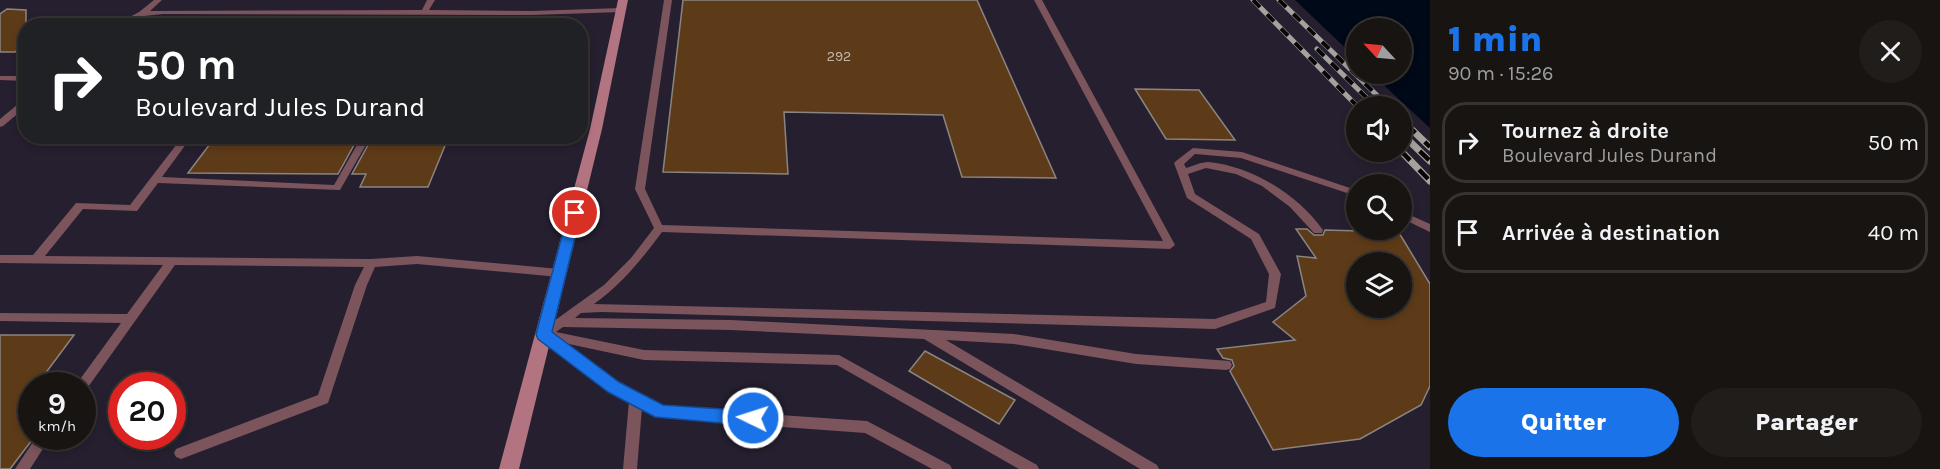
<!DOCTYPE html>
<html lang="fr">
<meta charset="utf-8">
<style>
:root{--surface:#171411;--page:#201d1a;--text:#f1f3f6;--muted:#9e9e9f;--line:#363331;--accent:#1a73e8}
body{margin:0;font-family:Karla,sans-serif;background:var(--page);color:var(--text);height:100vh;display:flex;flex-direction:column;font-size:22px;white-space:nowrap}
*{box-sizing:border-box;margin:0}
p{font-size:20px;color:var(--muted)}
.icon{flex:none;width:33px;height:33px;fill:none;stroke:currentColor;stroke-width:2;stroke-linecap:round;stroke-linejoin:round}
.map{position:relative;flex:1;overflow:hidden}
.sheet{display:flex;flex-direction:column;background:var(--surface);width:510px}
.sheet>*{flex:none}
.banner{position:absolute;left:18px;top:18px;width:570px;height:126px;border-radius:24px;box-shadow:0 3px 9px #0003,0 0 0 2px var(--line);background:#202124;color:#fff;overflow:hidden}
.needle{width:39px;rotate:296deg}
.fabs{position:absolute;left:1346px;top:18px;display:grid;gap:12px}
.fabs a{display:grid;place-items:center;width:66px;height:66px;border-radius:50%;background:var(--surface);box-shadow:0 3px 9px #0003,0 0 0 2px var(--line);font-size:30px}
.speed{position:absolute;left:18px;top:372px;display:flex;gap:12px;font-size:30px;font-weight:700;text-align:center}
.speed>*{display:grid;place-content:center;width:78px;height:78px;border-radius:50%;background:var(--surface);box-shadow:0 3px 9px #0003,0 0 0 2px var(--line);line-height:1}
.speed small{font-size:15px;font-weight:400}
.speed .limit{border:9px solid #d22;background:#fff;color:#111}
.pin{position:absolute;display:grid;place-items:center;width:51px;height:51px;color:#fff;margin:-26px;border:3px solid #fff;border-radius:50%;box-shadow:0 2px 6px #0007}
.me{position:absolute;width:66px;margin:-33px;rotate:274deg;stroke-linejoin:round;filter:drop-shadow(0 0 4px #0008)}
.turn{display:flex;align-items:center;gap:21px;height:126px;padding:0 18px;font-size:27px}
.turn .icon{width:78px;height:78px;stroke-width:2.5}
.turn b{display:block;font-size:42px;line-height:51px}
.round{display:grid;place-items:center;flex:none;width:63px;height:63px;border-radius:32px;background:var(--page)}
.headline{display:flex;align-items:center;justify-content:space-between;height:102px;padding:0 18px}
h1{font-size:36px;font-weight:800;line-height:45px;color:var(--accent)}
.primary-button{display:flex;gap:12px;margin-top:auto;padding:12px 18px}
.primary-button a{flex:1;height:69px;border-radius:36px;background:var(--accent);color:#fff;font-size:24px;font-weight:800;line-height:69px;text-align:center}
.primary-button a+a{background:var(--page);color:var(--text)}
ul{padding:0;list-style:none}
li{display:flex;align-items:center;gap:18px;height:81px;margin:0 12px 9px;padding:0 6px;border:3px solid var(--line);border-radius:24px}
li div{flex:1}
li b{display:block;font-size:22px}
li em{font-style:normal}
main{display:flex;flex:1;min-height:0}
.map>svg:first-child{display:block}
</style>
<main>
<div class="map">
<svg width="1430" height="469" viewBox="0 0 1430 469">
<rect width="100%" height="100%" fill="#1f1b17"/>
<path fill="#251f2f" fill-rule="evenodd" d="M 0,0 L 1295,0 L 1356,58 L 1356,74 L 1372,74 L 1430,128 L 1430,469 L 0,469 ZM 26,26 L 580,26 L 580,136 L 26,136 ZM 1356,106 L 1401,106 L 1401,152 L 1356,152 ZM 1356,184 L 1401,184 L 1401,230 L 1356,230 ZM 1356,262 L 1401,262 L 1401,308 L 1356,308 ZM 32,386 L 82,386 L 82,436 L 32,436 ZM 122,386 L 172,386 L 172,436 L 122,436 Z"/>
<path fill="#000918" d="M 1295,0 L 1430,0 L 1430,128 L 1372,74 L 1401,74 L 1401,28 L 1356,28 L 1356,58 Z"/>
<path fill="#5e3b18" stroke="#8b8581" stroke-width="1.5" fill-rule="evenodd" d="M 683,0 L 977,0 L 1056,178 L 962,177 L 943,115 L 784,112 L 788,174 L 663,172 Z
M 7,9 L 26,10 L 26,43 L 15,52 L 0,52 L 0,14 Z
M 1135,89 L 1199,90 L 1235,140 L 1166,139 Z
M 216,136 L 359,136 L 338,174 L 188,173 Z
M 373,136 L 449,136 L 428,187 L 360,187 L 366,174 L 352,174 Z
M 1296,229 L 1307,229 L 1314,235 L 1323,235 L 1325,230 L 1397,232 L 1401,236 L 1430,284 L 1430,386 L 1421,405 L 1360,439 L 1273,450 L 1230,371 L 1234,366 L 1232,360 L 1223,358 L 1217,349 L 1295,340 L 1273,322 L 1306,296 L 1297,256 L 1316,258 ZM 1356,262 L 1401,262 L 1401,308 L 1356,308 Z
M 0,335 L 74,335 L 36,386 L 32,386 L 32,440 L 10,469 L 0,469 Z
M 925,351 L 1015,400 L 999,424 L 909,371 Z"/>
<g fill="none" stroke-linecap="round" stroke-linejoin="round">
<path fill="#7b545c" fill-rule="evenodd" d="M 154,0 L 162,0 L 150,11 L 422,10 L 427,0 L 435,0 L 429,10 L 532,11 L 621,8 L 625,10 L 621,12 L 532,15 L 163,14 L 144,16 L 123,26 L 113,26 L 139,12 Z
M 664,0 L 672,0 L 645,189 L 662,225 L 1163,241 L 1034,0 L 1042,0 L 1175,245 L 1170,249 L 662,232 C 642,259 622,284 594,304 L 1215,319 L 1266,302 L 1269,274 L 1251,239 L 1187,198 L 1174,163 L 1176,161 L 1193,148 L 1242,152 L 1356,190 L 1356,196 L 1241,158 L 1195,154 L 1184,164 L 1186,168 C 1193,166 1201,162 1208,162 C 1252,166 1298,195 1323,230 L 1322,233 L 1314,233 L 1290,207 L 1262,186 L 1236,174 L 1206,168 L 1188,174 L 1195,194 L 1259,234 L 1281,274 L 1275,308 L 1215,329 L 601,312 L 581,313 L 575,318 L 731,320 L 1014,334 L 1136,354 L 1230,361 L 1232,365 L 1230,369 L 1226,370 L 1136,364 L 1014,344 L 946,340 L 1157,465 L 1159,469 L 1140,469 L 924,339 L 731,330 L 563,327 L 556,332 L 644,350 L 839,355 L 1037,465 L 1039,469 L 1019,469 L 837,365 L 644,360 L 564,343 L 618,383 L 663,407 L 867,421 L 950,465 L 952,469 L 932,469 L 865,433 L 661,418 L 642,408 L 637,469 L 623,469 L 629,401 L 610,391 L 542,339 L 538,334 L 540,331 L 604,285 L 631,258 L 654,228 L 635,189 Z
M 0,76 L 26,76 L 26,81 L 0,80 Z
M 23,100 L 26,100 L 26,107 L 3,126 L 0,127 L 0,119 Z
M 183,136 L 192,136 L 162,177 L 334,185 L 362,136 L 371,136 L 340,190 L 158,183 L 137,211 L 83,209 L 45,256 L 371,259 L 417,256 L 559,269 L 563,270 L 565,273 L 563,276 L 559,277 L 417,264 L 375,267 L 367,285 L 328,403 L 181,459 L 176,457 L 174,453 L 176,449 L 318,395 L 355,285 L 364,267 L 175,265 L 86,390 L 82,391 L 82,386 L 76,386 L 78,382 L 121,323 L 0,321 L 0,313 L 127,314 L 163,265 L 0,263 L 0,255 L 33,255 L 76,203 L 130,205 Z
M 1401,211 L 1430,224 L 1430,232 L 1401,218 Z
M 37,436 L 51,436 L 30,469 L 15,469 Z"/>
<path fill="#b27480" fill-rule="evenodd" d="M 618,0 L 628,0 L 602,129 L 519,469 L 499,469 L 590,129 Z"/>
<defs>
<path id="rail-far1" d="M 1253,0 L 1357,106
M 1279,0 L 1388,106
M 1317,49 L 1375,106
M 1401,119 L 1407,125"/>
<path id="rail" d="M 1406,124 L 1430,147
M 1401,133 L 1430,161
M 1401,151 L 1430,181"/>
</defs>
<use href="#rail-far1" stroke="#a5a29e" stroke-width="5"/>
<use href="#rail" stroke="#a5a29e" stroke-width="7"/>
<use href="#rail-far1" stroke="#080605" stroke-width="4" stroke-dasharray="10" stroke-linecap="butt"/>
<use href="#rail" stroke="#080605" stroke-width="4.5" stroke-dasharray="13" stroke-linecap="butt"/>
</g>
<path fill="#1a73e8" stroke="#114b97" stroke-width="1.5" d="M 575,208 L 581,213 L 552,332 L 619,382 L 663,405 L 753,411 L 759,413 L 761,418 L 759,424 L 753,426 L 655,417 L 608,392 L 538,339 L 536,334 L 568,213 Z"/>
<g text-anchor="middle" stroke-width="5" stroke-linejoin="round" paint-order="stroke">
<g font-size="14" fill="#c1b6ab">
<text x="839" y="61">292</text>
</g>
</g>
</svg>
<div class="fabs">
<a><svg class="needle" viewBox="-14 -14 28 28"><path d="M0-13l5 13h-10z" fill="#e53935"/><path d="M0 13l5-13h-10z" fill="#9e9e9f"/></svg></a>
<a><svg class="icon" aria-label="sound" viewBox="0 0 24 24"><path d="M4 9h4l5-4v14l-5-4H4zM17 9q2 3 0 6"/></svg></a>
<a><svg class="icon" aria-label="search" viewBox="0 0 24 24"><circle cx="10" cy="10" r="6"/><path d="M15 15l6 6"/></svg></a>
<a><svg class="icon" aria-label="layers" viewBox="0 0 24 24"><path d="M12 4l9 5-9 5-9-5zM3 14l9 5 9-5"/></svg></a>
</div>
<div class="speed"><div>9<small>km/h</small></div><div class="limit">20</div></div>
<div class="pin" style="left:575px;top:213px;background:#d93025"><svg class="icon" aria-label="arrive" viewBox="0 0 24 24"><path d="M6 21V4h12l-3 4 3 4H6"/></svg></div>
<svg class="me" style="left:753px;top:418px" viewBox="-20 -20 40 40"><circle r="17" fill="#1a73e8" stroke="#fff" stroke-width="3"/><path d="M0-11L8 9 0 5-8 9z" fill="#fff"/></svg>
<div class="banner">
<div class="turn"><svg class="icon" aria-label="right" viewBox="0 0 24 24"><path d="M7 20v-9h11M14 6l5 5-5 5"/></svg><div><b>50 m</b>Boulevard Jules Durand</div></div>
</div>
</div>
<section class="sheet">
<div class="headline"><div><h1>1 min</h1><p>90 m · 15:26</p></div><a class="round"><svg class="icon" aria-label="close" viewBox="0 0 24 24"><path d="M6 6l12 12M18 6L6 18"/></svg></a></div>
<ul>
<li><svg class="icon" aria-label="right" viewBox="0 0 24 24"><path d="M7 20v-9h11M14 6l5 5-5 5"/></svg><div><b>Tournez à droite</b><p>Boulevard Jules Durand</p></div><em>50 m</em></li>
<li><svg class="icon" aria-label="arrive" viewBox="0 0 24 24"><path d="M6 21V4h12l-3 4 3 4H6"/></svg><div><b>Arrivée à destination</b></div><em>40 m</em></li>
</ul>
<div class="primary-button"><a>Quitter</a><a>Partager</a></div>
</section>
</main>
